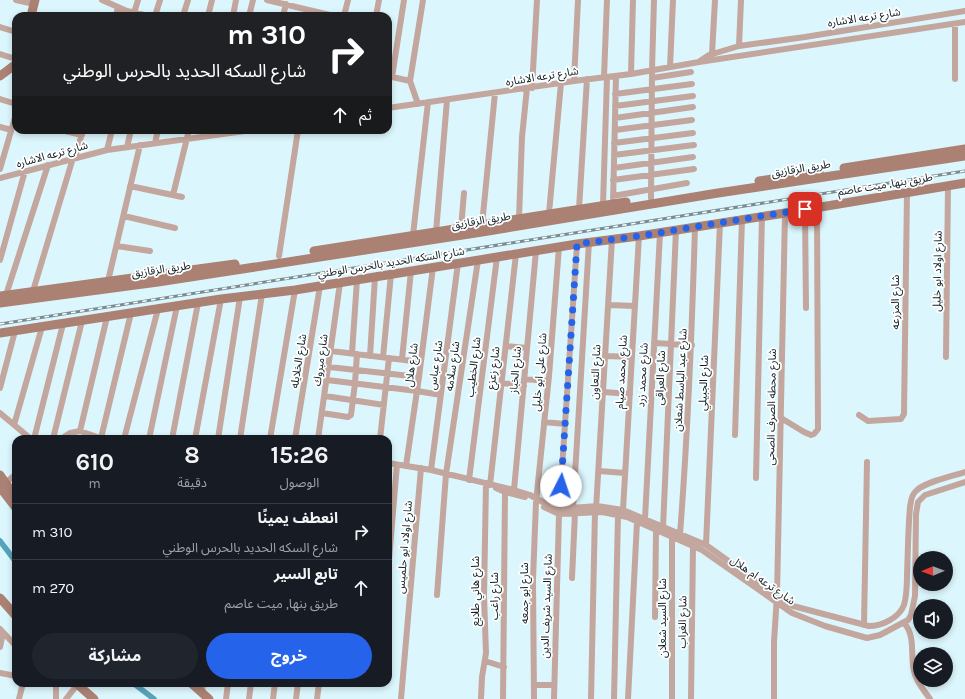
<!DOCTYPE html>
<html lang="ar">
<meta charset="utf-8">
<style>
:root{--surface:#171b24;--page:#20242c;--text:#f1f3f6;--muted:#9ea1a6;--line:#363941;--accent:#2563eb}
body{margin:0;font-family:Karla,"Noto Sans Arabic",sans-serif;background:var(--page);color:var(--text);direction:rtl;height:100vh;display:flex;flex-direction:column;font-size:15px;white-space:nowrap}
*{box-sizing:border-box;margin:0}
p{font-size:13px;color:var(--muted)}
.icon{flex:none;width:22px;height:22px;fill:none;stroke:currentColor;stroke-width:2;stroke-linecap:round;stroke-linejoin:round}
.map{position:relative;flex:1;overflow:hidden;direction:ltr}
.sheet{position:absolute;left:12px;top:435px;width:380px;height:252px;display:flex;flex-direction:column;background:var(--surface);border-radius:12px;box-shadow:0 2px 6px #0003;direction:rtl}
.sheet>*{flex:none}
.banner{position:absolute;left:12px;top:12px;width:380px;height:122px;border-radius:12px;box-shadow:0 2px 6px #0003;direction:rtl;background:#202124;color:#fff;overflow:hidden}
.needle{width:26px;rotate:269deg}
.tools{position:absolute;left:913px;top:551px;display:grid;gap:8px}
.tools a{display:grid;place-items:center;width:40px;height:40px;border-radius:50%;background:var(--surface);box-shadow:0 2px 6px #0003;font-size:20px}
.pin{position:absolute;display:grid;place-items:center;width:34px;height:34px;color:#fff;margin:-17px;border-radius:8px;box-shadow:0 2px 6px #0006}
.me{position:absolute;width:44px;margin:-22px;rotate:4deg;stroke-linejoin:round;filter:drop-shadow(0 0 3px #0008)}
.turn{display:flex;align-items:center;gap:14px;height:84px;padding:0 20px;font-size:18px}
.turn .icon{width:52px;height:52px;stroke-width:2.5}
.turn b{display:block;font-size:28px;line-height:34px}
.then{display:flex;align-items:center;height:38px;padding:0 20px;background:#0003;gap:8px;font-size:15px}
.eta{display:flex;justify-content:space-evenly;align-items:center;height:68px;text-align:center}
.eta b{font-size:24px;font-weight:700;line-height:28px}
.button{display:flex;gap:8px;margin-top:auto;padding:8px 20px}
.button a{flex:1;height:46px;border-radius:24px;background:var(--accent);color:#fff;font-size:16px;font-weight:700;line-height:46px;text-align:center}
.button a+a{background:var(--page);color:var(--text)}
ul{padding:0;list-style:none}
li{display:flex;align-items:center;gap:12px;height:56px;padding:0 20px;border-top:1px solid var(--line)}
li div{flex:1}
li b{display:block;font-size:15px}
li em{font-style:normal}
.map>svg:first-child{display:block}
</style>
<div class="map">
<svg width="965" height="699" viewBox="0 0 965 699">
<rect width="100%" height="100%" fill="#dcf6fd"/>
<g fill="none" stroke-linecap="round" stroke-linejoin="round">
<path stroke="#56a4b9" stroke-width="5.5" d="M 0,541 L 16,562
M 133,683 L 154,699"/>
<path stroke="#c3a69d" stroke-width="6" d="M 16,0 L 34,4
M 102,0 L 127,11 L 149,16
M 267,0 L 334,16
M 134,13 L 138,0
M 116,16 L 118,7
M 155,16 L 160,0
M 183,16 L 188,0
M 208,16 L 212,0
M 233,16 L 236,0
M 249,16 L 253,0
M 283,16 L 286,4
M 344,16 L 348,0
M 376,16 L 379,0
M 0,27 L 16,32
M 739,46 L 741,0
M 0,54 L 16,59
M 712,54 L 715,0
M 700,61 L 709,55 L 739,46 L 805,37 L 965,11
M 670,67 L 673,0
M 631,74 L 633,0
M 388,76 L 410,81 L 418,104
M 392,77 L 404,0
M 604,77 L 607,0
M 652,78 L 691,72
M 955,79 L 955,24
M 410,81 L 423,0
M 574,81 L 578,0
M 532,88 L 537,0
M 615,94 L 692,84
M 0,99 L 16,104
M 615,106 L 693,96
M 388,108 L 574,81 L 631,74 L 699,62 L 965,22
M 615,118 L 693,107
M 0,127 L 11,130
M 61,130 L 82,135
M 615,130 L 692,120
M 155,143 L 158,130
M 614,143 L 693,133
M 127,147 L 131,130
M 107,150 L 112,130
M 614,155 L 694,145
M 75,158 L 83,130
M 614,168 L 693,157
M 0,169 L 16,114
M 0,178 L 107,150 L 252,130
M 613,180 L 694,169
M 130,186 L 182,197
M 173,195 L 189,130
M 613,196 L 687,183
M 651,198 L 652,70 L 654,0
M 613,204 L 616,76
M 603,205 L 607,77
M 579,209 L 587,79
M 805,209 L 806,308
M 549,213 L 561,83
M 124,216 L 175,228
M 519,218 L 522,137 L 527,88
M 482,225 L 495,93
M 461,228 L 464,193
M 436,232 L 447,100
M 413,235 L 428,102
M 117,246 L 150,251
M 279,256 L 298,130
M 0,260 L 25,171
M 108,281 L 140,145
M 33,291 L 73,158
M 6,295 L 48,165
M 609,305 L 635,306
M 654,343 L 692,345
M 506,346 L 527,348
M 331,351 L 421,362
M 352,353 L 357,280
M 370,356 L 375,277
M 606,356 L 632,357
M 383,357 L 391,274
M 946,357 L 948,186
M 402,359 L 411,271
M 329,367 L 419,377
M 524,379 L 548,381
M 327,380 L 417,391 L 441,395
M 502,383 L 524,386
M 0,388 L 15,331
M 604,392 L 630,394
M 325,396 L 384,405
M 0,413 L 31,439
M 322,413 L 348,417 L 351,415 L 355,383 L 357,354
M 859,415 L 868,421 L 901,419 L 904,414 L 907,193
M 781,418 L 804,432 L 811,435 L 814,434 L 818,429 L 817,207
M 544,422 L 565,424
M 14,425 L 42,327
M 80,431 L 107,317
M 735,435 L 742,219
M 101,438 L 131,313
M 34,439 L 63,324
M 53,439 L 82,321
M 61,439 L 70,433 L 80,431 L 103,439
M 124,439 L 158,309
M 149,439 L 177,306
M 172,439 L 198,303
M 195,439 L 221,299
M 218,439 L 240,297
M 240,439 L 262,294
M 270,439 L 295,290
M 295,439 L 320,286
M 318,439 L 340,283
M 380,439 L 389,358
M 388,463 L 431,470 L 514,490 L 530,495 L 550,506 L 559,509 L 597,506 L 623,510 L 706,545 L 783,600 L 793,606 L 869,626 C 882,626 899,618 904,605 C 907,595 907,584 907,574 C 908,552 908,529 910,507 C 911,502 911,496 915,492 C 923,482 953,476 965,472
M 406,466 L 419,377 L 433,267
M 431,470 L 458,263
M 599,471 L 625,473
M 756,478 L 762,216
M 9,480 L 16,474
M 469,480 L 497,257
M 490,485 L 516,254
M 496,488 L 505,492 L 525,497
M 514,490 L 536,251
M 544,507 L 559,514 L 602,512 L 627,517 L 702,550 L 792,613 L 825,626 L 867,638 L 880,635 L 908,620 L 911,615 L 915,596 L 916,514 L 918,502 L 925,495 L 965,482
M 573,508 L 589,242
M 596,509 L 612,239
M 623,510 L 639,236
M 645,519 L 660,233
M 663,528 L 676,230
M 680,534 C 688,432 692,329 695,227
M 672,537 L 672,699
M 706,545 L 720,223
M 389,559 L 397,465
M 572,578 L 575,513
M 437,595 L 446,474 L 478,260
M 655,617 L 656,529
M 904,623 C 916,636 910,655 914,671 C 916,682 924,690 930,699
M 864,625 L 867,462
M 0,629 L 16,646
M 0,647 L 3,633
M 485,661 L 504,667
M 0,673 L 16,676
M 56,683 L 56,699
M 534,685 L 554,685
M 202,693 L 203,683
M 19,699 L 23,683
M 66,699 L 77,685
M 226,699 L 228,683
M 249,699 L 251,683
M 273,699 L 275,683
M 296,699 L 298,683
M 317,699 L 319,683
M 401,699 L 421,468
M 481,699 L 482,677 L 486,653 L 484,596 L 486,483
M 503,699 L 505,492
M 534,699 L 533,580 L 536,502 L 549,376 L 559,247
M 554,699 L 559,514 L 577,244
M 591,699 L 595,512
M 614,699 L 618,514
M 628,699 L 637,522
M 691,699 L 693,546
M 774,699 L 774,642 L 777,595 L 785,213"/>
<path stroke="#ab8174" stroke-width="9" d="M 31,16 L 35,0
M 0,76 L 16,64
M 844,168 L 965,149
M 759,181 L 819,172
M 314,251 L 626,202
M 0,296 L 235,264
M 0,303 L 158,282 L 482,232 L 718,193 L 965,156
M 0,333 L 221,299 L 295,290 L 577,244 L 639,236 L 785,213 L 965,183
M 0,475 L 16,498
M 0,487 L 16,508
M 0,598 L 16,616
M 76,683 L 94,699
M 191,683 L 209,699"/>
<defs>
<path id="rail" d="M 0,324 L 965,171"/>
</defs>
<use href="#rail" stroke="#788d93" stroke-width="3"/>
<use href="#rail" stroke="#fff" stroke-width="1.5" stroke-dasharray="4.5" stroke-linecap="butt"/>
</g>
<g fill="none" stroke-linecap="round" stroke-linejoin="round">
<path stroke="#2563eb" stroke-width="7" stroke-dasharray="0 12.6" d="M 561,486 L 577,244 L 639,236 L 805,209"/>
</g>
<g text-anchor="middle" stroke-width="3.5" stroke-linejoin="round" paint-order="stroke">
<g font-size="11" fill="#0c1c21" stroke="#fff">
<text transform="translate(864 17) rotate(-9)" y="4">شارع ترعه الاشاره</text>
<text transform="translate(542 76) rotate(-9)" y="4">شارع ترعه الاشاره</text>
<text transform="translate(52 154) rotate(-15)" y="4">شارع ترعه الاشاره</text>
<text transform="translate(801 168) rotate(-9)" y="4">طريق الزقازيق</text>
<text transform="translate(885 184) rotate(-9)" y="4">طريق بنها, ميت عاصم</text>
<text transform="translate(481 220) rotate(-9)" y="4">طريق الزقازيق</text>
<text transform="translate(391 262) rotate(-9)" y="4">شارع السكه الحديد بالحرس الوطني</text>
<text transform="translate(161 269) rotate(-8)" y="4">طريق الزقازيق</text>
<text transform="translate(937 271) rotate(-89)" y="4">شارع اولاد ابو خليل</text>
<text transform="translate(895 302) rotate(-90)" y="4">شارع المزرعه</text>
<text transform="translate(320 360) rotate(-82)" y="4">شارع مبروك</text>
<text transform="translate(298 361) rotate(-81)" y="4">شارع الخلايله</text>
<text transform="translate(411 365) rotate(-83)" y="4">شارع هلال</text>
<text transform="translate(435 365) rotate(-82)" y="4">شارع عباس</text>
<text transform="translate(452 366) rotate(-82)" y="4">شارع سلامه</text>
<text transform="translate(473 367) rotate(-83)" y="4">شارع الخطيب</text>
<text transform="translate(493 368) rotate(-83)" y="4">شارع زعزع</text>
<text transform="translate(515 370) rotate(-85)" y="4">شارع الخباز</text>
<text transform="translate(539 372) rotate(-85)" y="4">شارع على ابو خليل</text>
<text transform="translate(595 372) rotate(-87)" y="4">شارع التعاون</text>
<text transform="translate(621 372) rotate(-87)" y="4">شارع محمد صيام</text>
<text transform="translate(642 375) rotate(-87)" y="4">شارع محمد زرد</text>
<text transform="translate(660 378) rotate(-88)" y="4">شارع العراقى</text>
<text transform="translate(680 380) rotate(-87)" y="4">شارع عبد الباسط شعلان</text>
<text transform="translate(703 383) rotate(-88)" y="4">شارع الجبيلي</text>
<text transform="translate(771 407) rotate(-89)" y="4">شارع محطه الصرف الصحى</text>
<text transform="translate(404 547) rotate(-85)" y="4">شارع اولاد ابو حلميس</text>
<text transform="translate(763 580) rotate(35)" y="4">شارع ترعه ام هلال</text>
<text transform="translate(475 591) rotate(-90)" y="4">شارع هاني طلايع</text>
<text transform="translate(524 593) rotate(-90)" y="4">شارع ابو جمعه</text>
<text transform="translate(494 596) rotate(-90)" y="4">شارع راغب</text>
<text transform="translate(546 606) rotate(-88)" y="4">شارع السيد شريف الدين</text>
<text transform="translate(662 618) rotate(-90)" y="4">شارع السيد شعلان</text>
<text transform="translate(682 622) rotate(-89)" y="4">شارع الغراب</text>
</g>
</g>
</svg>
<div class="tools">
<a><svg class="needle" viewBox="-14 -14 28 28"><path d="M0-13l5 13h-10z" fill="#e53935"/><path d="M0 13l5-13h-10z" fill="#9ea1a6"/></svg></a>
<a><svg class="icon" aria-label="sound" viewBox="0 0 24 24"><path d="M4 9h4l5-4v14l-5-4H4zM17 9q2 3 0 6"/></svg></a>
<a><svg class="icon" aria-label="layers" viewBox="0 0 24 24"><path d="M12 4l9 5-9 5-9-5zM3 14l9 5 9-5"/></svg></a>
</div>
<div class="pin" style="left:805px;top:209px;background:#d93025"><svg class="icon" aria-label="arrive" viewBox="0 0 24 24"><path d="M6 21V4h12l-3 4 3 4H6"/></svg></div>
<svg class="me" style="left:561px;top:486px" viewBox="-20 -20 40 40"><circle r="19" fill="#fff"/><path d="M0-13L10 11 0 6-10 11z" fill="#2563eb"/></svg>
<div class="banner">
<div class="turn"><svg class="icon" aria-label="right" viewBox="0 0 24 24"><path d="M7 20v-9h11M14 6l5 5-5 5"/></svg><div><b>310 m</b>شارع السكه الحديد بالحرس الوطني</div></div>
<div class="then">ثم<svg class="icon" aria-label="ahead" viewBox="0 0 24 24"><path d="M12 20V5M6 11l6-6 6 6"/></svg></div>
</div>
<section class="sheet">
<div class="eta">
<div><b>15:26</b><p>الوصول</p></div>
<div><b>8</b><p>دقيقة</p></div>
<div><b>610</b><p>m</p></div>
</div>
<ul>
<li><svg class="icon" aria-label="right" viewBox="0 0 24 24"><path d="M7 20v-9h11M14 6l5 5-5 5"/></svg><div><b>انعطف يمينًا</b><p>شارع السكه الحديد بالحرس الوطني</p></div><em>310 m</em></li>
<li><svg class="icon" aria-label="ahead" viewBox="0 0 24 24"><path d="M12 20V5M6 11l6-6 6 6"/></svg><div><b>تابع السير</b><p>طريق بنها, ميت عاصم</p></div><em>270 m</em></li>
</ul>
<div class="button"><a>خروج</a><a>مشاركة</a></div>
</section>
</div>
